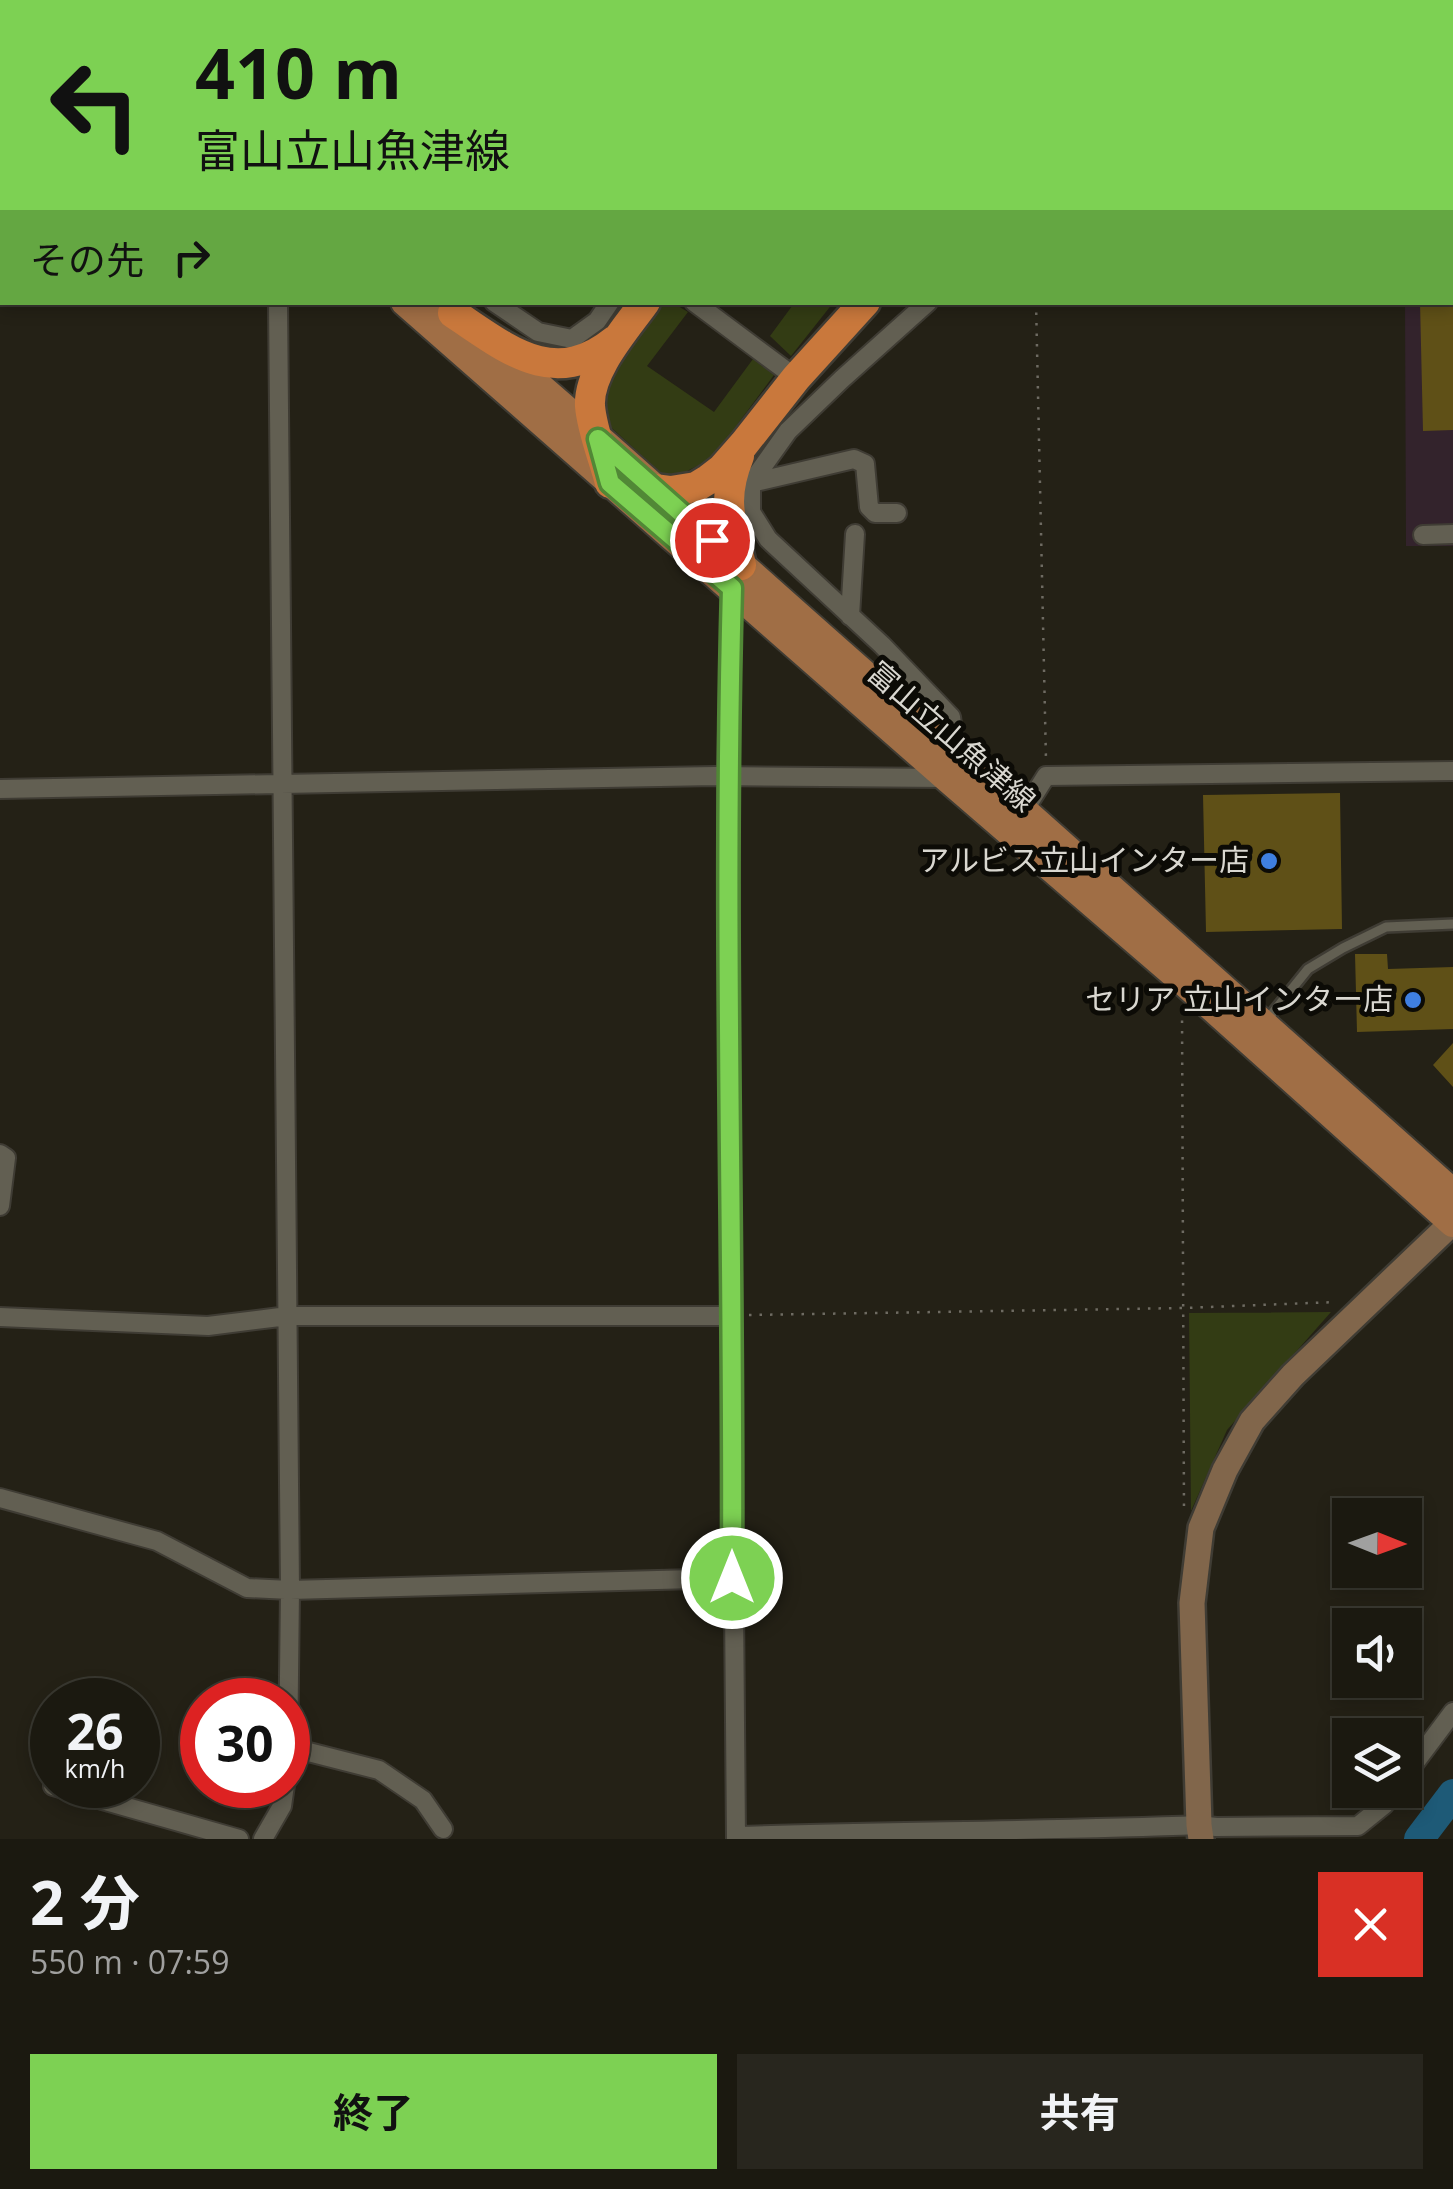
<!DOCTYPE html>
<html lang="ja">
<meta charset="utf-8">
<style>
:root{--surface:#1b1910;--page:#28261e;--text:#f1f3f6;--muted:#a0a09f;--line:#393830;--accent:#7dd153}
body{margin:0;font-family:"Open Sans","Noto Sans JP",sans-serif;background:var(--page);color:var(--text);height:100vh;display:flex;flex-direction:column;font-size:38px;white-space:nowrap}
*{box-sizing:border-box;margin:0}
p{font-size:32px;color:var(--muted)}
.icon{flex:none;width:55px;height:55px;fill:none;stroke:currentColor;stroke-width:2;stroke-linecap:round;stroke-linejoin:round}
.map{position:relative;height:1839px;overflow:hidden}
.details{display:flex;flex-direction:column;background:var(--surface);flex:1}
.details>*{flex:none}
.top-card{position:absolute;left:0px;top:0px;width:1455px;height:305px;box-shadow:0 5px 15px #0003,0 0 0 2px var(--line);background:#7dd153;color:#111;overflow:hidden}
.needle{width:65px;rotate:91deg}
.fabs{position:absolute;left:1332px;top:1498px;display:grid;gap:20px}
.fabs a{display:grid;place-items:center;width:90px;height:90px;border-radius:0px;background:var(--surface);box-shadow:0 5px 15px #0003,0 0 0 2px var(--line);font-size:50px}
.speed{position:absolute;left:30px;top:1678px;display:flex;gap:20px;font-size:50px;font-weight:700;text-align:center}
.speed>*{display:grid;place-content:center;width:130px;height:130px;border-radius:50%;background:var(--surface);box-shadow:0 5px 15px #0003,0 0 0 2px var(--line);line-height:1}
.speed small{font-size:25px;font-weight:400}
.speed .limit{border:15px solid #d22;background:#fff;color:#111}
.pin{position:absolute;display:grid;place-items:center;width:85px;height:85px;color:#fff;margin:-42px;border:5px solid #fff;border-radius:50%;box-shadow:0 2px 10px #0007}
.me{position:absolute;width:110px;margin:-55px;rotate:0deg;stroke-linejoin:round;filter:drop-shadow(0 0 8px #0008)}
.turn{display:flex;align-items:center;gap:35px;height:210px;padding:0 30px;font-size:45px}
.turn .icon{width:130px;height:130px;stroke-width:2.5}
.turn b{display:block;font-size:70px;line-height:85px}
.then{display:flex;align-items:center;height:95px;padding:0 30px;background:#0003;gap:20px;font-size:38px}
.round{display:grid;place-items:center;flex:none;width:105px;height:105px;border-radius:0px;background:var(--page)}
.overview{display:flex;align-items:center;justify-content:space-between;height:170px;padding:0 30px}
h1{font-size:60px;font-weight:700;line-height:75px}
.button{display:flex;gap:20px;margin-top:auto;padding:20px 30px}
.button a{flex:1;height:115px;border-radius:0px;background:var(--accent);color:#111;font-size:40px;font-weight:700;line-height:115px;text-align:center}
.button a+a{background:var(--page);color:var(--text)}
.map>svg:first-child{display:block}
</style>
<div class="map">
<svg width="1453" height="1839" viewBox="0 0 1453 1839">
<rect width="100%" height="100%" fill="#242116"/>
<path fill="#33232c" d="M 1453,255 L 1453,546 L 1406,546 L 1405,303 L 1452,302 Z"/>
<path fill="#333c14" d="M 795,302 L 833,303 L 791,356 L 770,336 Z
M 658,303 L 673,303 L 688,312 L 647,366 L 714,412 L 753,359 L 774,375 L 717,452 L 699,465 L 669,480 L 605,422 L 597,392 Z
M 1331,1312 L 1227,1430 L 1191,1511 L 1189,1313 Z"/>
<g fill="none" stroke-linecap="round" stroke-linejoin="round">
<path stroke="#1e5a77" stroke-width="30" d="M 1419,1839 L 1453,1794"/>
</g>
<path fill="#5f5017" d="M 1420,302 L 1453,302 L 1453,430 L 1423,431 Z
M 1340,793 L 1342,929 L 1206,932 L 1203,795 Z
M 1355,954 L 1387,954 L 1388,969 L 1453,967 L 1453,1029 L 1357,1032 Z
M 1453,1043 L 1453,1087 L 1433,1065 Z"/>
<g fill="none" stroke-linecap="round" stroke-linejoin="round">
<defs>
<path id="lane" d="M 1266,1021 L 1308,969 L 1343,948 L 1386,927 L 1453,924"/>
<path id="street" d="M 276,0 L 277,2
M 835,2 L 838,0
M 1080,2 L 1081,0
M 1452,242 L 1453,242
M 0,263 L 2,263
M 278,302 L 290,1590 L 288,1761
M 494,302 L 538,332 L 572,339 L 597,321 L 610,302
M 694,302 L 796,378
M 928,302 L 842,379 L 788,431 L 751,483 L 751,512 L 768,539 L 882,645 L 951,717 L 954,738 L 951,751
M 751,483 L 854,459 L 865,464 L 869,507 L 875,513 L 897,513
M 1423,535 L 1453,534
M 731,589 L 727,776 L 736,1839
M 850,616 L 855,534
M 0,789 L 715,776 L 947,778
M 1024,811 L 1046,776 L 1453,771
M 0,1154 L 6,1158 L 0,1206
M 0,1317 L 208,1326 L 288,1316 L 732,1316
M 0,1498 L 157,1541 L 247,1588 L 290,1590 L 732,1578
M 289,1747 L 379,1770 L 423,1800 L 443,1829
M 1405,1776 L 1453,1712
M 53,1786 L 239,1839
M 736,1836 C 890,1831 1045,1831 1199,1825 L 1216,1827 L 1358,1826 L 1384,1805 L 1395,1790
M 263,1839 L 282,1806 L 285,1785"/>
<path id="secondary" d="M 1201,1839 L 1199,1825 L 1192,1603 L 1201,1528 L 1225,1470 L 1252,1421 L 1293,1375 L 1453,1222"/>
<path id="primary" d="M 48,0 L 52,2
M 84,0 L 87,2
M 405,302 L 947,778 L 1186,984 L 1453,1223
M 440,302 C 638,467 825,646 1024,811 L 1453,1193"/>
<path id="highway" d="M 875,2 L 877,0
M 1038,2 L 1038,0
M 645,302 C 625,330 588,371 590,406 C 592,431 604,459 610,483 L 671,491 L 696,487 L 709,479 L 722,469 L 744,444 L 796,378 L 865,302
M 453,313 C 506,348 553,390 614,341
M 739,456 C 721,500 731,521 741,565"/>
</defs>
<use href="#lane" stroke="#3f3c34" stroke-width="14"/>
<use href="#street" stroke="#3f3c34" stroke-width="22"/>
<use href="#secondary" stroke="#3f3c34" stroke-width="30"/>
<use href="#primary" stroke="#3f3c34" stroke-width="32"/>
<use href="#highway" stroke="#3f3c34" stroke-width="35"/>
<path stroke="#6e6b62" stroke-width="2.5" stroke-dasharray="2.5 8" stroke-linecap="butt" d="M 1036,302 L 1046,760
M 1182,1010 L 1184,1512
M 749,1315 L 1184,1308 L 1336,1302"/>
<use href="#lane" stroke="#625f52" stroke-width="9"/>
<use href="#street" stroke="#625f52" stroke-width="18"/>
<use href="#secondary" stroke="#81664b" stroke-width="25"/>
<use href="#primary" stroke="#a06e45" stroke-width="28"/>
<use href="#highway" stroke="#c9783c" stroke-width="30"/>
</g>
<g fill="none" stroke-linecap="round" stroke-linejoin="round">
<defs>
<path id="route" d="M 712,540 L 598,439 L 610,483 L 732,588 C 723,918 734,1248 732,1578"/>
</defs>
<use href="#route" stroke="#518836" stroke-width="25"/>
<use href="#route" stroke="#7dd153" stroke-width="18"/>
</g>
<g fill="#3f7fe0" stroke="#0c0b06" stroke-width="4">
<circle cx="1269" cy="861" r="10"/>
<circle cx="1413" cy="1000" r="10"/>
</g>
<g text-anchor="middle" stroke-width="10" stroke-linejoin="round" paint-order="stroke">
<g font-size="30" fill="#d9d7d0" stroke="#0c0b06">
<text transform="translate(951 737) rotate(41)" y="10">富山立山魚津線</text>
</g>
<g font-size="30" fill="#d9d7d0" stroke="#0c0b06" text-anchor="end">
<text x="1249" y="871">アルビス立山インター店</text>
<text x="1393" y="1010">セリア 立山インター店</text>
</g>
</g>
</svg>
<div class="fabs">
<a><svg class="needle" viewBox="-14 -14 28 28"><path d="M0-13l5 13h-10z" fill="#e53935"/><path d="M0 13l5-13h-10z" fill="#a0a09f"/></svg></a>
<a><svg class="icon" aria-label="sound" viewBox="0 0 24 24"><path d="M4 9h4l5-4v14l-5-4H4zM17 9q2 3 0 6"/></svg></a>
<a><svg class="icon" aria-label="layers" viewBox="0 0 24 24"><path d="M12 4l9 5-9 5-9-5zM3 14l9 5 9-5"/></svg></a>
</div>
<div class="speed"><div>26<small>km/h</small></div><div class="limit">30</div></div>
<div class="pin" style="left:712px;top:540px;background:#d93025"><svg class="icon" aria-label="arrive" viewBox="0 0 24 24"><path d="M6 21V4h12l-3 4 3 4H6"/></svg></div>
<svg class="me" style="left:732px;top:1578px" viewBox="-20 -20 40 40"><circle r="17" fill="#7dd153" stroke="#fff" stroke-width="3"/><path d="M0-11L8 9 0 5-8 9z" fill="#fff"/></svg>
<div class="top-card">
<div class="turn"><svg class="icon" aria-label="left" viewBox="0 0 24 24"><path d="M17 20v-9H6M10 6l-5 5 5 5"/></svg><div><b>410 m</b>富山立山魚津線</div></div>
<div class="then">その先<svg class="icon" aria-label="right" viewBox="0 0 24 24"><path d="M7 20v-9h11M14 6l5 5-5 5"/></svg></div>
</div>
</div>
<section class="details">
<div class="overview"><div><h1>2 分</h1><p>550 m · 07:59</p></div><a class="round" style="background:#d93025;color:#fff"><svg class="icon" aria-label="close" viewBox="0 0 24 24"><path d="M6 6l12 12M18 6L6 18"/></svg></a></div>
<div class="button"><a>終了</a><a>共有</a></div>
</section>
